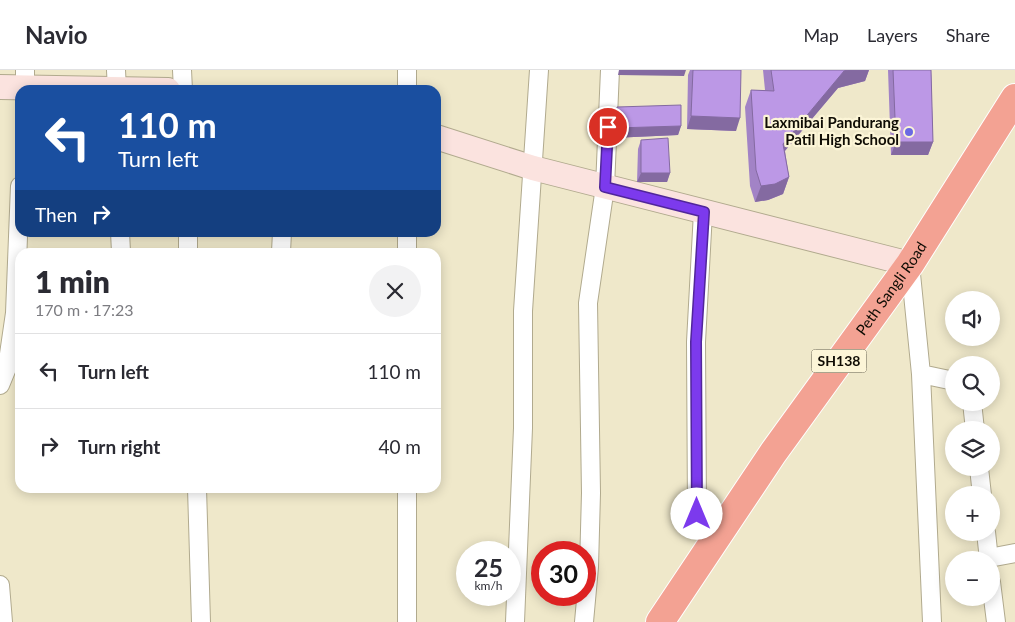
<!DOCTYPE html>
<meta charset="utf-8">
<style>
:root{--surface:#fff;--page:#f2f2f3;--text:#2b2b33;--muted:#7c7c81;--line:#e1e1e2}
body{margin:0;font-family:Lato,sans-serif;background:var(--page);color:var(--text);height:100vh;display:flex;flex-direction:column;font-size:19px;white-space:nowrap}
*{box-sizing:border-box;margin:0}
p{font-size:16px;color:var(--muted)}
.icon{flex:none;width:28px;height:28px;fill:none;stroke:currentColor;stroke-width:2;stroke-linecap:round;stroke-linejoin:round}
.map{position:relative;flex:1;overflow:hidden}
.side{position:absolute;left:15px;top:178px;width:426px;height:245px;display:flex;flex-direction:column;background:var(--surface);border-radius:15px;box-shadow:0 2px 12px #0003}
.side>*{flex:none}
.banner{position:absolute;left:15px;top:15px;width:426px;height:152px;border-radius:15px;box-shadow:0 2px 12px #0003;background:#1a4fa0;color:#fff;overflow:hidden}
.tools{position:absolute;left:945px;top:221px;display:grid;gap:10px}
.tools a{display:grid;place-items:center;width:55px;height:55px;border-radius:50%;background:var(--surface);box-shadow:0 2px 12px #0003;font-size:25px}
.speed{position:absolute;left:456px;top:471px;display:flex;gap:10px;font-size:25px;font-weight:700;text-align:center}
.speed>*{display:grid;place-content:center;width:65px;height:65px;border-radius:50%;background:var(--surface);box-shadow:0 2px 12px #0003;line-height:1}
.speed small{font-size:12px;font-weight:400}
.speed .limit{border:8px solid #d22;background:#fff;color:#111}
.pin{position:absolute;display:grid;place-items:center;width:42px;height:42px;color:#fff;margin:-21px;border:2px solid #fff;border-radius:50%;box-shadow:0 1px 5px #0007}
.me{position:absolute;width:55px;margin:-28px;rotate:0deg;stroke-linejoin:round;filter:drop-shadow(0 0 4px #0008)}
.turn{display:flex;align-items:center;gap:18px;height:105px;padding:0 20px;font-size:22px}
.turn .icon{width:65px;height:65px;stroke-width:2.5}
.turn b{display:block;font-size:35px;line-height:42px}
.then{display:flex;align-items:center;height:48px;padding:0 20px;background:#0003;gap:10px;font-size:19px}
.round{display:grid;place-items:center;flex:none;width:52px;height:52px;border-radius:26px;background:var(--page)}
.head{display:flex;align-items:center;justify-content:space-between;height:85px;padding:0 20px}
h1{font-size:30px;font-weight:800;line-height:38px}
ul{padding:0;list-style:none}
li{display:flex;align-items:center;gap:15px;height:75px;padding:0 20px;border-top:1px solid var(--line)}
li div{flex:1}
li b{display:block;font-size:19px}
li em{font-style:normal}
header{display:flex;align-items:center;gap:30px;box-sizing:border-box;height:70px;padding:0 25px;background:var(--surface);border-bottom:1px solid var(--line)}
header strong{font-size:24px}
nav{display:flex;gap:28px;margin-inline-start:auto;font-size:18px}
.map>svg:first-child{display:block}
</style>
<header>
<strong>Navio</strong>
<nav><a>Map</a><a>Layers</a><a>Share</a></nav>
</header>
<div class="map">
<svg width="1015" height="552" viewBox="0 0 1015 552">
<rect width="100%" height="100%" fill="#efe8ca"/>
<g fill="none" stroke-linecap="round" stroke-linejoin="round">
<defs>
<path id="street" d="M 25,0 L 25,20
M 116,0 L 117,20
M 182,0 L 183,20
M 407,0 L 407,20
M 703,142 L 696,272 L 697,444 L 718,464
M 120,162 L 121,182
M 188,162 L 188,182
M 407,162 L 407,182
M 281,182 L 282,162
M 910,194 L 921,304 L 954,311
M 921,304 L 932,552
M 0,315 L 7,298 L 15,243 L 20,116
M 972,332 L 975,360
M 979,398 L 982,425
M 197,418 L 201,552
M 407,418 L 407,552
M 986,462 L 989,490
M 989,488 L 1015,483
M 991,512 L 996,552
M 0,515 L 3,552
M 515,552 L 523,358 L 523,241 L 539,0
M 584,552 L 589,497 L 591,423 L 588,233 L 605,117 L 610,0"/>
<path id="secondary" d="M 0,17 L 168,20
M 436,67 L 533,98 L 910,194"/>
<g id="highway">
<path id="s1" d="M 660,552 L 773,383 L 910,194 L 1015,28"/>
</g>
</defs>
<use href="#street" stroke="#b1aa8e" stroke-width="20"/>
<use href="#secondary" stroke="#b1aa8e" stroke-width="26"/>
<use href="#highway" stroke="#fff" stroke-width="30"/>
<use href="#street" stroke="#fff" stroke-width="18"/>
<use href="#secondary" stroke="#fbe3df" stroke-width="24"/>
<use href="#highway" stroke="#f3a293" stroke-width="28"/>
</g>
<path fill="#a283c6" d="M 690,0 L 741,0 L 736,61 L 687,59 L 688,5 Z
M 763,0 L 869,0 L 865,11 L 838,18 L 785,81 L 789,107 L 783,124 L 768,130 L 755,132 L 750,116 L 745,37 L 751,20 L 765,20 Z
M 888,0 L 931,0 L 933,72 L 928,85 L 891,85 Z
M 617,37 L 681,56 L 678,65 L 612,68 L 613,46 Z
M 641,70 L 670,103 L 667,112 L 637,112 L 638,79 Z"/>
<path fill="#846aa1" d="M 619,0 L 686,0 L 684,6 L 618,5 Z
M 848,0 L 869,0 L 865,11 L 838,18 L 777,90 L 783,74 L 844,1 Z
M 691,46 L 740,48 L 736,61 L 687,59 Z
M 681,56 L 678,65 L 612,68 L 616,58 Z
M 896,72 L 933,72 L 928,85 L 891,85 Z
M 641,103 L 670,103 L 667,112 L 637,112 Z
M 789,107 L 783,124 L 768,130 L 755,132 L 761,116 Z"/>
<path fill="#bc98e6" stroke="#846aa1" d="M 693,0 L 741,0 L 740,48 L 691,46 Z
M 771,0 L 848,0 L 844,1 L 783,74 L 789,107 L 775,114 L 761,116 L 756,100 L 751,20 L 774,21 Z
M 893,0 L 931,0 L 933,72 L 896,72 Z
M 681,35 L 681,56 L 616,58 L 617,37 Z
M 668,68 L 670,103 L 641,103 L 641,70 Z"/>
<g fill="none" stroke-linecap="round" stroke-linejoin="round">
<defs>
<path id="route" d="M 608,57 L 605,117 L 704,142 L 696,272 L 697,444"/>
</defs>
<use href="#route" stroke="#51269a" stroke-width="12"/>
<use href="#route" stroke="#7c3aed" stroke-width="9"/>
</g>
<circle fill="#6b69e2" stroke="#fcf5d7" stroke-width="2" cx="909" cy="62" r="5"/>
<g text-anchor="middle" stroke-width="4.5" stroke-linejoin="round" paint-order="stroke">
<rect fill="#fcf5d7" stroke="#565243" stroke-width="1" x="811.5" y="279.5" width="55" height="23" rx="4"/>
<g font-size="14" font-weight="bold" fill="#0f0c04">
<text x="839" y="296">SH138</text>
</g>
<g font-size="15" font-weight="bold" fill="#0f0c04" stroke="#fcf5d7" text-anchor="end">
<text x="899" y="58">Laxmibai Pandurang<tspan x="899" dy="17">Patil High School</tspan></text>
</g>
<g font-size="15" fill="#0f0c04" stroke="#fcf5d7">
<text dy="5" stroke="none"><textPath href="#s1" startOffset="406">Peth Sangli Road</textPath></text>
</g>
</g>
</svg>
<div class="tools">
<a><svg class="icon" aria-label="sound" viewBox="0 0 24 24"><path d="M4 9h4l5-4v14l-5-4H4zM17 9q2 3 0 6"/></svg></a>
<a><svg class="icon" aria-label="search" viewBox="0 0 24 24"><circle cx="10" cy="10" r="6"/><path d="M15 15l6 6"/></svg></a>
<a><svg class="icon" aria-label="layers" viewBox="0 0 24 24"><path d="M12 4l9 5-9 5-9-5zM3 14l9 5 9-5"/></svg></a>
<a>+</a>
<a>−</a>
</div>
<div class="speed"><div>25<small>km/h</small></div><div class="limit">30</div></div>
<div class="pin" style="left:608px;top:57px;background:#d93025"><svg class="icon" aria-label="arrive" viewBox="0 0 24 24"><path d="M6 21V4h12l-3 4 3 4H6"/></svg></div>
<svg class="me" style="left:697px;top:444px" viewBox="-20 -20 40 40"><circle r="19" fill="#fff"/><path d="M0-13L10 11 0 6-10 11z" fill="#7c3aed"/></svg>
<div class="banner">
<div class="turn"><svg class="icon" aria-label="left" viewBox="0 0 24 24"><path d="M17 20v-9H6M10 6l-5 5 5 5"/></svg><div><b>110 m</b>Turn left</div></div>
<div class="then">Then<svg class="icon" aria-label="right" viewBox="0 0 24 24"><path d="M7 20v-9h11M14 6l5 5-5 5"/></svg></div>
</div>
<section class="side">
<div class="head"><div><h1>1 min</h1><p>170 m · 17:23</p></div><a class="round"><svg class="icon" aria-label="close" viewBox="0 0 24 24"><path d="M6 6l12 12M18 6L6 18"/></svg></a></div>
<ul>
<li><svg class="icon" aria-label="left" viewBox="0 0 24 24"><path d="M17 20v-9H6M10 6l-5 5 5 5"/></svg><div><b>Turn left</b></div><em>110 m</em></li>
<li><svg class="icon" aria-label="right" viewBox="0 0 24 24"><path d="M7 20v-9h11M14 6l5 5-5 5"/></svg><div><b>Turn right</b></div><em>40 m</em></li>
</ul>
</section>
</div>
